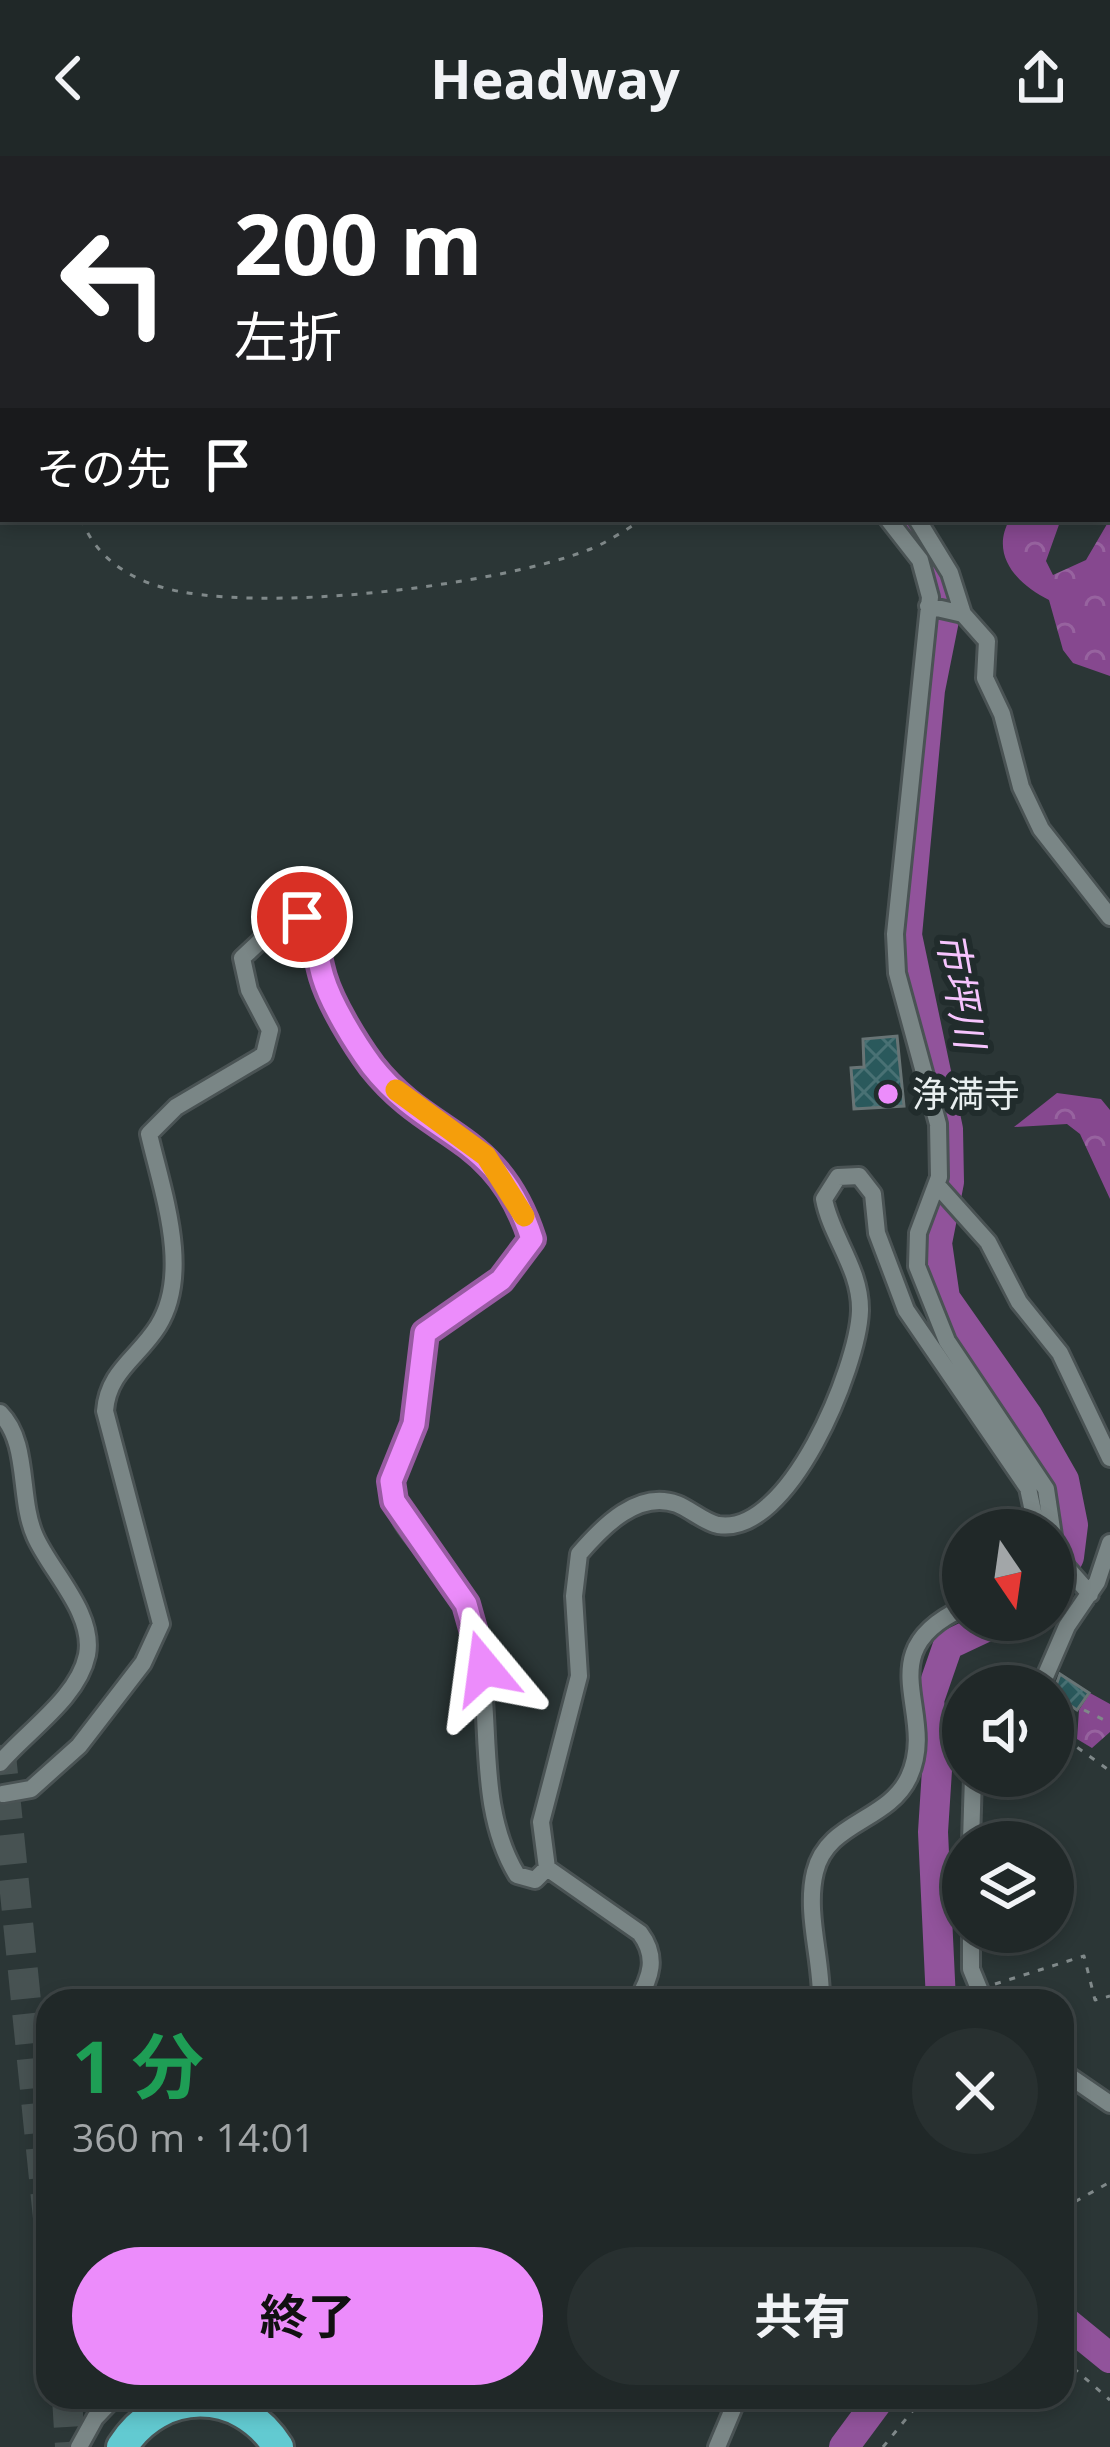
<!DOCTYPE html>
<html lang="ja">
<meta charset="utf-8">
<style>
:root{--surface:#202828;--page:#283030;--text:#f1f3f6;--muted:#a2a6a8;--line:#3d4445;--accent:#ec8cfb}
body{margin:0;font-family:"Open Sans","Noto Sans JP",sans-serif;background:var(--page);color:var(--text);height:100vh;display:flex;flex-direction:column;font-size:45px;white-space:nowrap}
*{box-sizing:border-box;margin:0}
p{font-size:39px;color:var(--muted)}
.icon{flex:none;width:66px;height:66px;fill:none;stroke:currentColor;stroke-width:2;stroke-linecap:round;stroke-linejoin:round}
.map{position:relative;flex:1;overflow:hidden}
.side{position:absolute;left:36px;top:1833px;width:1038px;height:420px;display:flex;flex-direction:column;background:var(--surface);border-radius:36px;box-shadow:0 6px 18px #0003,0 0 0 3px var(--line)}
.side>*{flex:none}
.banner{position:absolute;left:0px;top:0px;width:1110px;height:366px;box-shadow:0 6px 18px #0003,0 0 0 3px var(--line);background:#202124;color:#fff;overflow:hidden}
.needle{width:78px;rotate:167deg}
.buttons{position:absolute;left:942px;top:1353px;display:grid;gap:24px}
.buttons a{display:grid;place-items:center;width:132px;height:132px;border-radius:50%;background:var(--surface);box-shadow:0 6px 18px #0003,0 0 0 3px var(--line);font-size:60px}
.pin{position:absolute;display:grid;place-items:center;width:102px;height:102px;color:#fff;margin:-51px;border:6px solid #fff;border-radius:50%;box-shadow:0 3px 12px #0007}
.me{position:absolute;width:132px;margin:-66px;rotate:344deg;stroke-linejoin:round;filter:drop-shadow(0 0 9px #0008)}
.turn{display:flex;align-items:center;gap:42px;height:252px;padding:0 36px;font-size:54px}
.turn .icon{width:156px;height:156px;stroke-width:2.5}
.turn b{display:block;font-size:84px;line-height:102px}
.then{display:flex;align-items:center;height:114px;padding:0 36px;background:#0003;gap:24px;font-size:45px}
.round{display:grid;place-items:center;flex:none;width:126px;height:126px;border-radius:63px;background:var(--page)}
.summary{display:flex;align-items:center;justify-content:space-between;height:204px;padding:0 36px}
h1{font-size:72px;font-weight:700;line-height:90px;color:#1e9e55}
.button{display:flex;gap:24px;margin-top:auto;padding:24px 36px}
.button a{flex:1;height:138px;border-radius:72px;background:var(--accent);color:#111;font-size:48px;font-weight:700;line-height:138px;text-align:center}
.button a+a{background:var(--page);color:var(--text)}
header{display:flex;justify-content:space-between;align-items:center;height:156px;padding:0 36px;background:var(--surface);font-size:54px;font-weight:700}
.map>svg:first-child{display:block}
</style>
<header><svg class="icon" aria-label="back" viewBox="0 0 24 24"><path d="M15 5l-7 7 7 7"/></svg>Headway<svg class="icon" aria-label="share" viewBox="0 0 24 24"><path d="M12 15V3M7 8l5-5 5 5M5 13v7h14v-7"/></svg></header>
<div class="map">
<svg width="1110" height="2291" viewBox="0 0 1110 2291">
<defs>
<pattern id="forest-crowns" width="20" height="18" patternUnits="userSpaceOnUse" patternTransform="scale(3)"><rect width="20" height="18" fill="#86488f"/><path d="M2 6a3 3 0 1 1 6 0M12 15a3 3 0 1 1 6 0" fill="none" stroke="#97639f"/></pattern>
<pattern id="building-cross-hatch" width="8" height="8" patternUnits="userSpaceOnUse" patternTransform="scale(3)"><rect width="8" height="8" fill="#2a595c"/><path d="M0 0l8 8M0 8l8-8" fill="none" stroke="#497174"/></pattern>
</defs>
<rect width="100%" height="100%" fill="#2b3636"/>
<path fill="url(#forest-crowns)" d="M 1010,363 L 1061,363 L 1046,405 L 1053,419 L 1086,404 L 1110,363 L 1110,520 L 1073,507 L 1063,494 L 1049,444 C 1018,429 989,399 1010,363 Z
M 1057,937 L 1101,943 L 1110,954 L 1110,1043 L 1080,978 L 1067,968 L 1014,971 Z
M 1090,1537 L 1110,1548 L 1110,1576 L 1092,1592 L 1077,1583 L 1079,1554 Z"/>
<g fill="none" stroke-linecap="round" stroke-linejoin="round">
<path stroke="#91539b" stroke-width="30" d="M 783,0 L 784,3
M 905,363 L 935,406 L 945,459 L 930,534 L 907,779 L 948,973 L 949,1026 L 937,1087 L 945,1142 L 1027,1259 L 1064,1324 L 1073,1369 L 1069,1401 L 1053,1433
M 941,1845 L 933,1676 L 937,1614 L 929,1544 L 948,1489 L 1001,1464
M 1062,2163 L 1110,2202
M 844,2291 L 881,2241"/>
</g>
<path fill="url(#building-cross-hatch)" stroke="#687475" stroke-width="3" d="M 897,880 L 904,950 L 854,953 L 851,912 L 864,911 L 863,883 Z
M 1060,1518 L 1089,1537 L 1077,1554 L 1053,1538 Z"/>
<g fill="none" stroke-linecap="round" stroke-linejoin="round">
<path stroke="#475252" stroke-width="30" stroke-dasharray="30 15" stroke-linecap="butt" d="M 0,1589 L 48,2062
M 67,2241 L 70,2291"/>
<defs>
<path id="street" d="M 773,0 L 774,3
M 862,0 L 863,3
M 888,363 L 920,404 L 930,441 L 895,778 L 897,817 L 938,968 L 939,1021 L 918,1077 L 917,1110 L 947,1185 L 1046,1333 L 1053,1380
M 917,363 L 950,417 L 963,458
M 928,450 L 963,458 L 987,485 L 985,522 L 1002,558 L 1021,631 L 1041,673 L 1110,761
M 937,1029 L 988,1086 L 1019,1146 L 1060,1197 L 1110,1302
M 0,1257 C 30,1287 18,1342 35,1380 C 50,1415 95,1457 87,1499 C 78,1542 27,1575 0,1607
M 1053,1396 L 1090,1438
M 1041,1530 L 1067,1470 L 1097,1426 L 1110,1387
M 3,1638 L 31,1633 L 79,1590 L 143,1507 L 161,1468 L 105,1255 C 108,1215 138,1202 158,1170 C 192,1116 162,1035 149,978 L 176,951 L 264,899 L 270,874 L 249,834 L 242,802 L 283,764 L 302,761 C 317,782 316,797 323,821 C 331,848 355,887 372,910 C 430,984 497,976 532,1083 C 508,1127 464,1146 425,1177 C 423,1206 424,1241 414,1268 C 407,1288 392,1306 391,1328 C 391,1376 450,1409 467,1451 C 500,1537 469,1640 517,1719 L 535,1724 L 547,1712
M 971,1686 L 973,1620
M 971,1776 L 971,1813 L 984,1845
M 637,1845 C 651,1821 658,1801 640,1777 L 547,1712 L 541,1666 L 579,1520 L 574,1440 L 579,1398 C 603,1370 638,1334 677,1348 C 690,1353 704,1366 718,1369 C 789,1381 858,1211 860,1155 C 861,1113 831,1081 824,1043 L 838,1021 L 859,1020 L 873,1038 L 877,1077 L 906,1154 L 1028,1332 L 1037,1374
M 821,1845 C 822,1803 805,1757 815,1716 C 827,1665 888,1666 909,1621 C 939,1556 866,1497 963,1452
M 1062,1915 L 1110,1948
M 79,2291 L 95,2262 L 115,2241
M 717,2291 L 738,2241"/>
<path id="highway" d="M 122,2291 C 160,2231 240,2230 278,2291"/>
</defs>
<use href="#street" stroke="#4a5354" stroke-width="22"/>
<use href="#highway" stroke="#4a5354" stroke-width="36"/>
<path stroke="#80898a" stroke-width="3" stroke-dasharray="6 9" stroke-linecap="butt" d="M 404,0 L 407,3
M 426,0 L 433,3
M 0,111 L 3,109
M 0,303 L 3,303
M 82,363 C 93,398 126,421 161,431 C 256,459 495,430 588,394 C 607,387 626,373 644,363
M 1084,1554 L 1110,1567
M 1053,1574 L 1110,1615
M 995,1828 L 1084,1800 L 1095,1844 L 1110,1840
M 1062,2053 L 1110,2026
M 1062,2202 L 1110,2244
M 883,2291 L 924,2241"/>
<use href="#street" stroke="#7a8686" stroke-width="16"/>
<use href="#highway" stroke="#62cad1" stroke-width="30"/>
</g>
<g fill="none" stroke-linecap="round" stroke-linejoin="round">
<defs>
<path id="route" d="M 302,761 C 317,782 316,797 323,821 C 331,848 355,887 372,910 C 430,984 497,975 532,1083 L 501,1124 L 425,1177 L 414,1268 L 391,1325 L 394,1345 L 466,1448 L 484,1512"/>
</defs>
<use href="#route" stroke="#995ba3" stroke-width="30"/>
<use href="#route" stroke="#ec8cfb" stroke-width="21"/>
<path stroke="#f59e0b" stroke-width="21" d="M 396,934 L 486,1000 L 524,1060"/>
</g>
<circle fill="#ec8cfb" stroke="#212c2c" stroke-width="4.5" cx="888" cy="938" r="12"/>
<g text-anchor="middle" stroke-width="12" stroke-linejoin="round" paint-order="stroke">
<g font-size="36" fill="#e8eeef" stroke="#212c2c" text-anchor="start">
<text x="912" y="951">浄満寺</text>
</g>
<g font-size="39" font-style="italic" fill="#f7c4fe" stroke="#212c2c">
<text transform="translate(961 834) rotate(80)" y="14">市坪川</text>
</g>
</g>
</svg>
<div class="buttons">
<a><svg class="needle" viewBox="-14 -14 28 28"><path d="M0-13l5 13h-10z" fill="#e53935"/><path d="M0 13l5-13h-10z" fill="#a2a6a8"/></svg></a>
<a><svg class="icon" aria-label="sound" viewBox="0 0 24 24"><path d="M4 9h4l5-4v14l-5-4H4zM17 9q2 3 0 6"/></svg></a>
<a><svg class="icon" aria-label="layers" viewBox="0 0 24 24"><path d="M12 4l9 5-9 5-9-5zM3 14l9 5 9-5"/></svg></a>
</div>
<div class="pin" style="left:302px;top:761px;background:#d93025"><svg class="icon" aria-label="arrive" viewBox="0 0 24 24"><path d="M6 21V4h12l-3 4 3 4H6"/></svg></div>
<svg class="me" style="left:484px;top:1512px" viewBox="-20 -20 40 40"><path d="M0-17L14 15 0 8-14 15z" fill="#ec8cfb" stroke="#fff" stroke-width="4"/></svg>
<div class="banner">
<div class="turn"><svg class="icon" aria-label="left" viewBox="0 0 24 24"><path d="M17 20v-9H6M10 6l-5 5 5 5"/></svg><div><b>200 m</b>左折</div></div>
<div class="then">その先<svg class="icon" aria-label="arrive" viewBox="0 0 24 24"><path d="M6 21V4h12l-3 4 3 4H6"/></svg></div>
</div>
<section class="side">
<div class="summary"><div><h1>1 分</h1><p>360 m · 14:01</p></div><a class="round"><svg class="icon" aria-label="close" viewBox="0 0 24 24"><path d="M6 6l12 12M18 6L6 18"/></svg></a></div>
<div class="button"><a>終了</a><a>共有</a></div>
</section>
</div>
